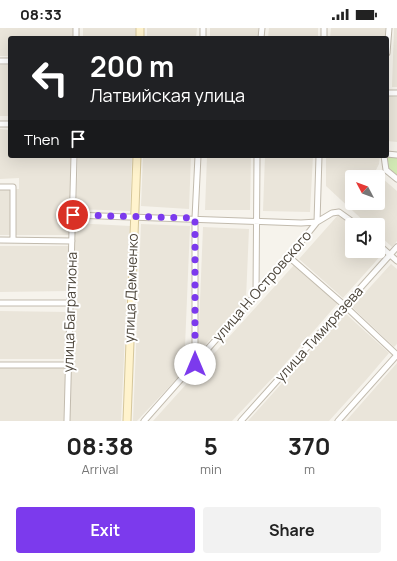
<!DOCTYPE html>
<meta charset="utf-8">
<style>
:root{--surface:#fff;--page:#f2f2f2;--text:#222;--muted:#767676;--accent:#7c3aed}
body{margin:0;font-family:Manrope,sans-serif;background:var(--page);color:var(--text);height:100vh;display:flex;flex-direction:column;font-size:15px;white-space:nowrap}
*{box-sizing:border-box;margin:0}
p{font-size:13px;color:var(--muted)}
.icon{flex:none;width:22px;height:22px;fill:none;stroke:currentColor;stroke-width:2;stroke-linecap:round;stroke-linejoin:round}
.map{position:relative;height:393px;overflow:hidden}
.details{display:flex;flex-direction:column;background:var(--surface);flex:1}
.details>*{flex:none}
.hud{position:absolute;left:8px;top:8px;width:381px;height:122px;border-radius:4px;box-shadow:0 4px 16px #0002;background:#202124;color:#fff;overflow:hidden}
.needle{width:26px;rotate:311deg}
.fabs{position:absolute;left:345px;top:142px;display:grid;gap:8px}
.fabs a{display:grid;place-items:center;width:40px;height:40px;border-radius:4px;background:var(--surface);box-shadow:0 4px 16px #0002;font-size:20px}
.pin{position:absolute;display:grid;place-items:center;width:34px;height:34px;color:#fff;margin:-17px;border:2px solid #fff;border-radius:50%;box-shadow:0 1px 4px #0007}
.me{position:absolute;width:44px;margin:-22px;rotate:0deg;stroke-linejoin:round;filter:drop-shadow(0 0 3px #0008)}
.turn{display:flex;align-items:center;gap:14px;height:84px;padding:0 16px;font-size:18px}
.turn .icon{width:52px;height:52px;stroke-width:2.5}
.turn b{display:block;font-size:28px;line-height:34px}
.then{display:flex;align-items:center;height:38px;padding:0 16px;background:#0003;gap:8px;font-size:15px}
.eta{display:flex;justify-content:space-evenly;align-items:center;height:68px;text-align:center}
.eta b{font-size:24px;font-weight:700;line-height:28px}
.cta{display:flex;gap:8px;margin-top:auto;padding:8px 16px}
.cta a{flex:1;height:46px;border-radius:4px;background:var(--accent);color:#fff;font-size:16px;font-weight:700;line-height:46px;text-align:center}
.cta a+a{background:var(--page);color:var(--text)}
.status{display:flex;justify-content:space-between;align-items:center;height:28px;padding:0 20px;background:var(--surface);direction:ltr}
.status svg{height:11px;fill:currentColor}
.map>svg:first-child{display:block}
</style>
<div class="status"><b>08:33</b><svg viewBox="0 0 49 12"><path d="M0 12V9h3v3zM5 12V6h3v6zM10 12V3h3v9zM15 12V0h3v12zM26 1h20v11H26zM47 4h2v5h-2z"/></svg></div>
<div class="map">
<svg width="397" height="393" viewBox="0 0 397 393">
<rect width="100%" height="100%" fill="#f6f3ec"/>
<path fill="#eae5da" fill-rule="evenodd" d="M 0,0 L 74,0 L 74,10 L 10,10 L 10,28 L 0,28 Z
M 83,0 L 137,0 L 136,10 L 83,10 Z
M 147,0 L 197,0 L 196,10 L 147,10 Z
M 210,0 L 258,0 L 258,10 L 210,10 Z
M 269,0 L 318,0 L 318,10 L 268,10 Z
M 331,0 L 385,0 L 385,10 L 330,10 Z
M 394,0 L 397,0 L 397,59 L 392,59 Z
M 0,37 L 10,37 L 10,88 L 0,88 Z
M 387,68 L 397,69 L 397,114 L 387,113 Z
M 0,101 L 10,102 L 10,128 L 71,128 L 69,207 L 0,207 L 0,161 L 19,161 L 19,150 L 0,151 Z
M 78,128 L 132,128 L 130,183 L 76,181 Z
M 143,128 L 191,128 L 189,181 L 141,178 Z
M 207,128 L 251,128 L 250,182 L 205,182 Z
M 265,128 L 313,128 L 310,184 L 263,183 Z
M 326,128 L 380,128 L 379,136 L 375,144 L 397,163 L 397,213 L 392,219 L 378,206 L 378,197 L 368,197 L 326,158 ZM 352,149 L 378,149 L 378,175 L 352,175 Z
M 339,186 L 352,197 L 352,223 L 378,223 L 378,220 L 384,224 L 343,270 L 299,231 Z
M 74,195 L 130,198 L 121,393 L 70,393 Z
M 141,196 L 190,198 L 184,343 L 137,393 L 133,393 Z
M 203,199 L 249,201 L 246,271 L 200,323 L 198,322 Z
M 0,218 L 70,218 L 69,263 L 0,264 Z
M 391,236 L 397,241 L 397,316 L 394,319 L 352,279 Z
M 294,237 L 338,275 L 278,344 L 232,393 L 153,393 Z
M 0,283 L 68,284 L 66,331 L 0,331 Z
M 345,285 L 389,325 L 366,352 L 329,393 L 248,393 Z
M 397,335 L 397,393 L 346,393 Z
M 0,340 L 66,340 L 64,393 L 0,393 Z"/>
<path fill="#d2eab5" d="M 388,128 L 397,129 L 397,148 L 390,143 L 386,133 Z"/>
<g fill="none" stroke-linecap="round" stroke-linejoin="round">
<defs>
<path id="street" d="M 76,10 L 76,0
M 203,10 L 203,0
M 261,10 L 262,0
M 324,10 L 324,0
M 387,25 L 389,0
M 0,33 L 10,33
M 387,65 L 397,65
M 0,96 L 10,96
M 387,126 L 397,127
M 384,128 L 386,142 L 397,151
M 0,159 L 13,159 L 13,212
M 73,187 L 301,195 L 317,194 L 332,185 L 339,184 L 357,197
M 317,194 L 319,128
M 0,212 L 72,213
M 378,216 L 397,233
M 289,229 L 344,277 L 397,327
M 256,268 L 257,128
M 0,275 L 70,275
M 195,336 L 195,190 L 198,128
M 0,337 L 68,337
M 67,393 L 74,128
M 144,393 L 289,229 L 317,194
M 241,393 L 397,219
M 338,393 L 397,327"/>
<path id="secondary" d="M 140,10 L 140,0
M 127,393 L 137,128"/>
</defs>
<use href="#street" stroke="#c2bbae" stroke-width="7"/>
<use href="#secondary" stroke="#d6c79b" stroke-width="9"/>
<use href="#street" stroke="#fff" stroke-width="5"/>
<use href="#secondary" stroke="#fff3cd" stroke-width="7"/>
</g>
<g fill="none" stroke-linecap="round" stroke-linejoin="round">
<path stroke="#7c3aed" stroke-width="7" stroke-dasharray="0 12.6" d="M 73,187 L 195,190 L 195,336"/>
</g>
<g text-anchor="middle" stroke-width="4" stroke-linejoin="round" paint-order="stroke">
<g font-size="14" fill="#4b4439" stroke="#fff">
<text transform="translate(262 258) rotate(-49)" y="5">улица Н.Островского</text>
<text transform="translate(131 260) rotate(-88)" y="5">улица Демченко</text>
<text transform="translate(70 284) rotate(-88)" y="5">улица Багратиона</text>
<text transform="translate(319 306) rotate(-48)" y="5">улица Тимирязева</text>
</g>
</g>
</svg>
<div class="fabs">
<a><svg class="needle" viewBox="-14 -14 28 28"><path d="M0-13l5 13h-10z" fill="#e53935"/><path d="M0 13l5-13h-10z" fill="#767676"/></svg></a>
<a><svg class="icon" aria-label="sound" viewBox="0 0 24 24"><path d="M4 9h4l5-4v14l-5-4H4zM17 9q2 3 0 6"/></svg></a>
</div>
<div class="pin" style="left:73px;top:187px;background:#d93025"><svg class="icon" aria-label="arrive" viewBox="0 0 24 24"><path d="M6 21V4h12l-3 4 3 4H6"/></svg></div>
<svg class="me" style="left:195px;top:336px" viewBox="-20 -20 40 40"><circle r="19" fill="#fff"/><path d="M0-13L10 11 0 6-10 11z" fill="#7c3aed"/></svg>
<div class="hud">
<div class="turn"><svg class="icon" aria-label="left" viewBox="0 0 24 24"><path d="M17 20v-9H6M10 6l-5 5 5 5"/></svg><div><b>200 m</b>Латвийская улица</div></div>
<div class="then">Then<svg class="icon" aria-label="arrive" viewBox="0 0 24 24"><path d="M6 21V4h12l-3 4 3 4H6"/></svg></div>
</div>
</div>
<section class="details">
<div class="eta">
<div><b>08:38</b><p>Arrival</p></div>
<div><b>5</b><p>min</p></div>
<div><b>370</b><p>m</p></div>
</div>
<div class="cta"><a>Exit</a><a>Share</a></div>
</section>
